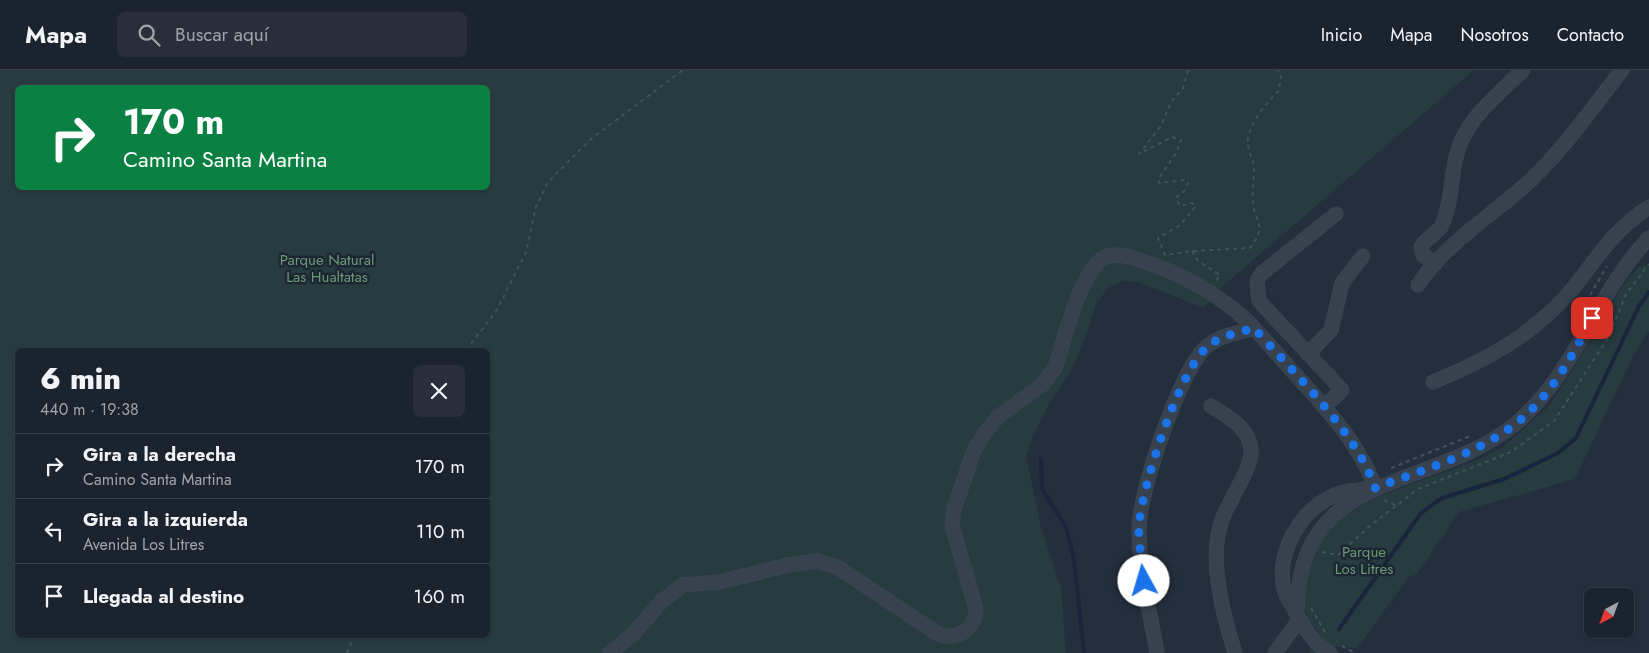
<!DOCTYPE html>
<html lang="es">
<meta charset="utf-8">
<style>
:root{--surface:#1b232e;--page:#282f3a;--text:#f1f3f6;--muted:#a0a4aa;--line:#39404a}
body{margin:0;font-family:Jost,sans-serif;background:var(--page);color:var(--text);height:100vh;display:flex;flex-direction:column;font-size:19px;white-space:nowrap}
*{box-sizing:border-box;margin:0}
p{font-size:16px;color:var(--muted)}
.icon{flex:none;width:28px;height:28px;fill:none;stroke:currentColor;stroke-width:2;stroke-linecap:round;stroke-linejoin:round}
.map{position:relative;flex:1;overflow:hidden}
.drawer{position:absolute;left:15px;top:278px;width:475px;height:290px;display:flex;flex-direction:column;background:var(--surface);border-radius:8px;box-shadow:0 1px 4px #0004,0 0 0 1px var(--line)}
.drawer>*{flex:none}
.hud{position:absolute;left:15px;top:15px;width:475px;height:105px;border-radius:8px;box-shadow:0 1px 4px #0004,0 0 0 1px var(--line);background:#0b8043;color:#fff;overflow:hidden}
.needle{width:32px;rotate:221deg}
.buttons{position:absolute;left:1584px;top:518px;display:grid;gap:10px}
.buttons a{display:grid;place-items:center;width:50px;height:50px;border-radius:8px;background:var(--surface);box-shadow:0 1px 4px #0004,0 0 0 1px var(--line);font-size:25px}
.pin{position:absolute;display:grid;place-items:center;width:42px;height:42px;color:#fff;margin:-21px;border-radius:10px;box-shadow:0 2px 8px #0006}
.me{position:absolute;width:55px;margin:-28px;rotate:354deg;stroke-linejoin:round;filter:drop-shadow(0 0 4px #0008)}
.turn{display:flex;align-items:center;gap:18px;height:105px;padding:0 25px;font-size:22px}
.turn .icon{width:65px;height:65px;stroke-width:2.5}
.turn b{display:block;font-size:35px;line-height:42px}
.round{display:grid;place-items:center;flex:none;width:52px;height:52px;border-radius:8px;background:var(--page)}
.head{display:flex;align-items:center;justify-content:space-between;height:85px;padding:0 25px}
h1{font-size:30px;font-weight:800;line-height:38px}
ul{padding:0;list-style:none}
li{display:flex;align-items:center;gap:15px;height:65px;padding:0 25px;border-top:1px solid var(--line)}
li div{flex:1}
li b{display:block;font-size:19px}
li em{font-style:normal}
header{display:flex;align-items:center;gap:30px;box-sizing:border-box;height:70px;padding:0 25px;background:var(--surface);border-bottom:1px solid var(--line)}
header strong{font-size:24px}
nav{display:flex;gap:28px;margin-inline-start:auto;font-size:18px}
.search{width:350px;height:45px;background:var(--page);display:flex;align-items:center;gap:12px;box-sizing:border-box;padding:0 18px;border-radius:8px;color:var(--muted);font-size:19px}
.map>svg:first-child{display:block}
</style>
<header>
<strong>Mapa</strong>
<div class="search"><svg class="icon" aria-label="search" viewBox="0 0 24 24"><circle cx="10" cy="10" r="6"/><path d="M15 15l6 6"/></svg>Buscar aquí</div>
<nav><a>Inicio</a><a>Mapa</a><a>Nosotros</a><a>Contacto</a></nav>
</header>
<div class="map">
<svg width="1649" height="583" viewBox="0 0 1649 583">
<rect width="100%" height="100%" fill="#242f3e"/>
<path fill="#263c3f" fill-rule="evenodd" d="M 0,0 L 1474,0 L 1224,215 L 1203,238 L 1138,212 L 1122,211 L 1108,218 L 1096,234 L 1088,261 L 1072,299 L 1049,334 L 1032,368 L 1026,386 L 1041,457 L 1061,518 L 1066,583 L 0,583 ZM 18,18 L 488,18 L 488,118 L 18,118 ZM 18,280 L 488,280 L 488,565 L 18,565 Z
M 1649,194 L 1649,261 L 1634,284 L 1575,409 L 1459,442 L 1417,504 L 1409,507 L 1357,578 L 1336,576 L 1331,583 L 1309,583 L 1318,561 L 1310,551 L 1304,536 L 1303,510 L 1322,469 L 1342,446 L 1382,425 L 1478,390 L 1503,377 L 1549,336 L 1574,298 L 1621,218 L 1639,197 Z"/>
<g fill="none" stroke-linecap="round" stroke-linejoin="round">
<path stroke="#17263c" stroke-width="4" d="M 1041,389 L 1042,419 L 1066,457 L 1074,490 L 1084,583
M 1339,559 L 1421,443 L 1442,428 L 1504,409 L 1558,383 L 1576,368 L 1638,238 L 1649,222"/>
<defs>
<path id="minor" d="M 1435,194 L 1423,185 L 1421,177 C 1426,167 1437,165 1442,155 C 1451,135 1451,112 1455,91 C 1463,50 1495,28 1523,0
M 1418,215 C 1446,172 1495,144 1532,109 C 1566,76 1593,37 1622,0
M 1308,284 L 1331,260 L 1342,213 L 1363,186
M 1433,312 C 1485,291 1531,266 1569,223 C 1597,190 1610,162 1649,137
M 1211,336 C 1227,346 1250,358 1251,380 C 1252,398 1230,429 1223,447 C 1207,485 1223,545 1235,583
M 1324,337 L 1342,320 L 1259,231 L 1257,211 L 1262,203 L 1336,144
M 1297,544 C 1296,397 1431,423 1515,354 C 1576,304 1595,224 1649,168
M 610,583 L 634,563 L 661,532 L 683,515 L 719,512 L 788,495 L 817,491 L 837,497 L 938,564 C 958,571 975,559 976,539 L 952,455 L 954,439 L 964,410 L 974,380 L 984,364 L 998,347 L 1043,314 L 1056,296 C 1064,270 1080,204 1102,189 C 1113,181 1130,187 1142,191 C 1174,201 1206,218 1232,238 C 1252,253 1268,274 1285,293 C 1317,329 1360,372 1375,418
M 1157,583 C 1150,542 1139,500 1139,459 C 1139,422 1179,304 1205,278 C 1217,266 1238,263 1254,258
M 1275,583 L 1299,550
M 1330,583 C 1312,573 1306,559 1296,543 C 1293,536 1288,530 1285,523 C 1274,484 1300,440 1335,425 C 1346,420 1358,420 1369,419"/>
</defs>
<use href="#minor" stroke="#414a57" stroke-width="15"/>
<path stroke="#3f5557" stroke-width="2" stroke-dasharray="4 4" stroke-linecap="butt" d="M 1188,0 L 1183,18 L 1171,32 L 1161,56 L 1139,84 L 1172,67 L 1181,70 L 1176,83 L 1159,108 L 1159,113 L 1184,110 L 1188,113 L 1185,120 L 1176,128 L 1180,136 L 1192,133 L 1196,136 L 1180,155 L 1158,168 L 1165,185 L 1192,181 L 1250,178 C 1268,155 1255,154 1253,132 C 1252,121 1254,109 1254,97 C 1253,89 1249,83 1248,75 C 1245,59 1267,31 1279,21 L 1281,6 L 1278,0
M 1192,181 L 1198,191 L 1220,205 L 1216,211
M 1578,246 L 1607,196
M 466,280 L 497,240 L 526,182 L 536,137 L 548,112 L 591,69 L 683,0
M 1391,398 L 1470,366
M 1384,430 L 1395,435
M 1322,482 L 1338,485 L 1371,455 L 1418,419 L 1511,382 L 1554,351 L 1608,268 L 1626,224 L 1649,194
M 1311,538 L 1325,562
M 1342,576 L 1355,583
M 347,583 L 354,565"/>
<use href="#minor" stroke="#38414e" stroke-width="14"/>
</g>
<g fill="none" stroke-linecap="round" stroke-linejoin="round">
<path stroke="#1a73e8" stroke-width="9" stroke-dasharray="0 16.2" d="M 1144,511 C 1143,493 1138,474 1139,457 C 1141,418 1178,306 1205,279 C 1217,266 1238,263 1254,258 C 1292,301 1358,364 1375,418 C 1430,397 1495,380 1536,335 C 1560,309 1576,279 1592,248"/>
</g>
<g text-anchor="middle" stroke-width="5" stroke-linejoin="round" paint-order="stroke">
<g font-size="15" fill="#6b9a76" stroke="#1d2633">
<text x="327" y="195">Parque Natural<tspan x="327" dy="17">Las Hualtatas</tspan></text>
<text x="1364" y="487">Parque<tspan x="1364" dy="17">Los Litres</tspan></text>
</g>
</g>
</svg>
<div class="buttons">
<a><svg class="needle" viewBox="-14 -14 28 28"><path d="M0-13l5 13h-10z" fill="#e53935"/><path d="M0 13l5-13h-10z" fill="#a0a4aa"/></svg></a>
</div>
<div class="pin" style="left:1592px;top:248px;background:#d93025"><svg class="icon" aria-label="arrive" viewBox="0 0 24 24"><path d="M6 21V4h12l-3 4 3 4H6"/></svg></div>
<svg class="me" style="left:1144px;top:511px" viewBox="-20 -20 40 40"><circle r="19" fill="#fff"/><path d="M0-13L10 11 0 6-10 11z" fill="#1a73e8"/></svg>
<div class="hud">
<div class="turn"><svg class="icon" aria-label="right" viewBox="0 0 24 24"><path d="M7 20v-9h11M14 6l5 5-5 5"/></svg><div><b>170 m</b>Camino Santa Martina</div></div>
</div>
<section class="drawer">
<div class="head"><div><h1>6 min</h1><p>440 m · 19:38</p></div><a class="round"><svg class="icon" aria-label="close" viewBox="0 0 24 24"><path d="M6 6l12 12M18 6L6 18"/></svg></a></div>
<ul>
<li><svg class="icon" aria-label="right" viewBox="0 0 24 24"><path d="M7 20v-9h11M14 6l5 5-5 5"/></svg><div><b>Gira a la derecha</b><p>Camino Santa Martina</p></div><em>170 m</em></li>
<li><svg class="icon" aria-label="left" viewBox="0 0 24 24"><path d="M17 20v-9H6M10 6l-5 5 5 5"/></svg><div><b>Gira a la izquierda</b><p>Avenida Los Litres</p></div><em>110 m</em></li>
<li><svg class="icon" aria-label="arrive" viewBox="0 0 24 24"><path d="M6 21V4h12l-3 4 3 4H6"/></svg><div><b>Llegada al destino</b></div><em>160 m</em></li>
</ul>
</section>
</div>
